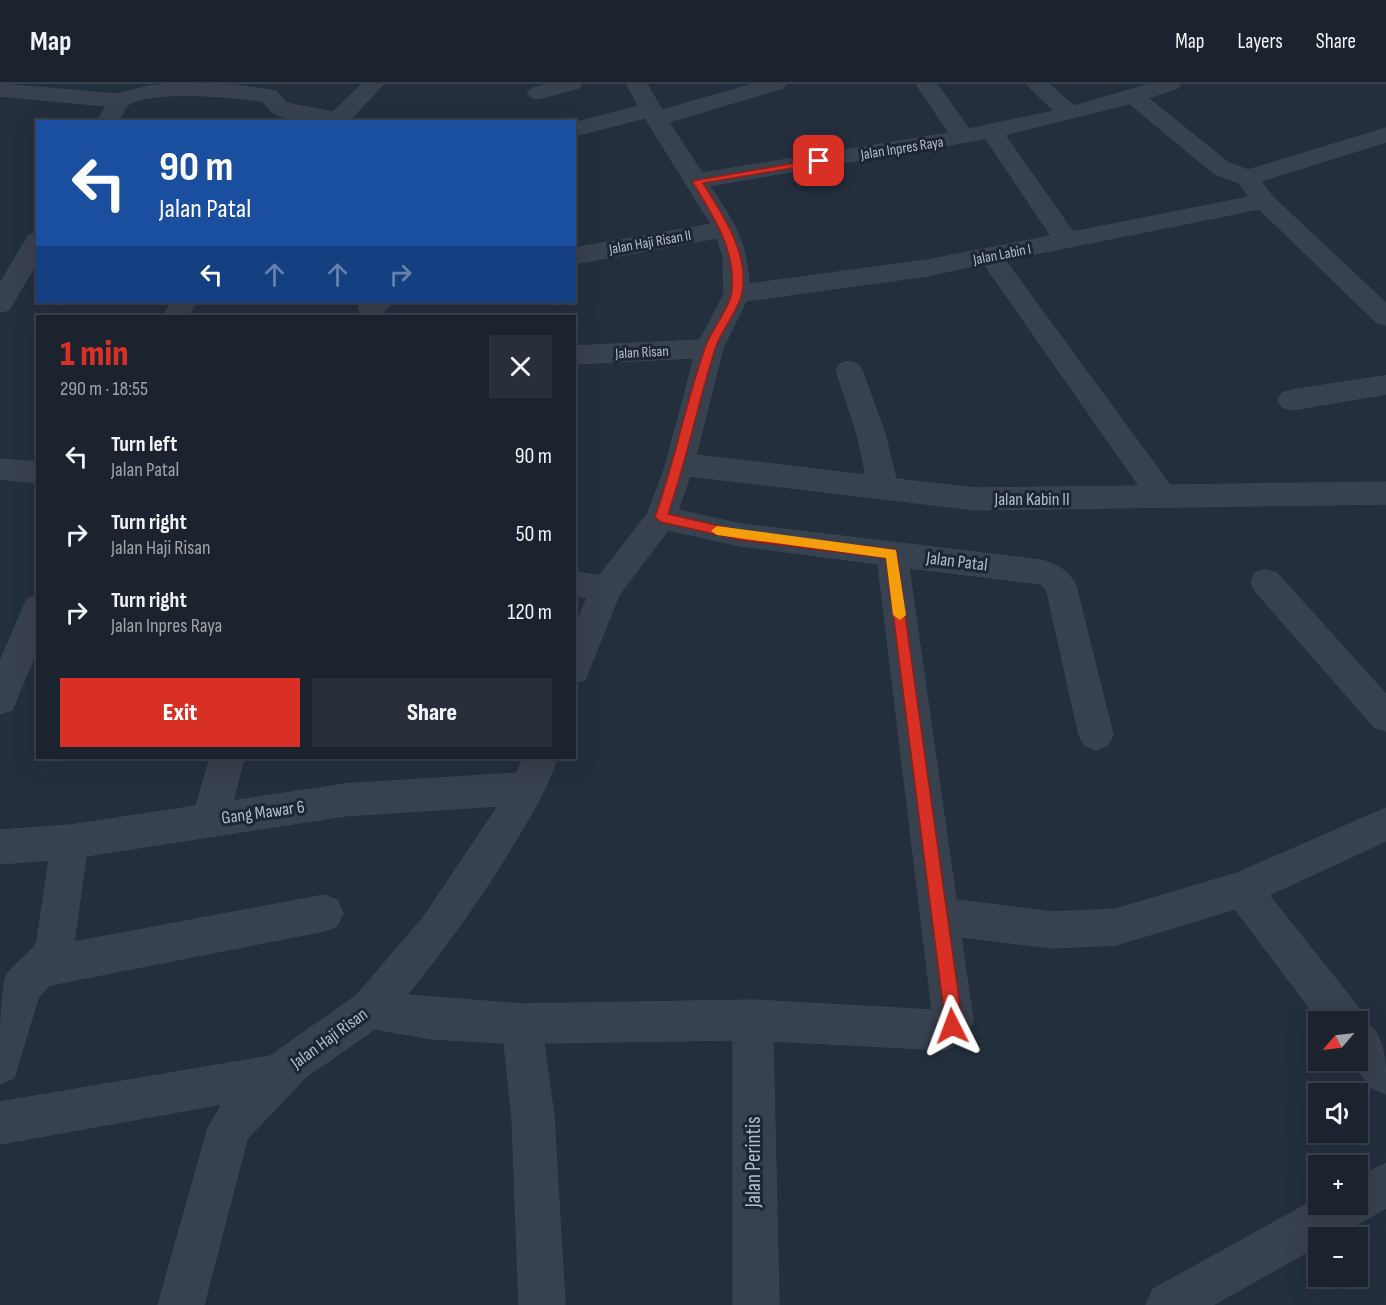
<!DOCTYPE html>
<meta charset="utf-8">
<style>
:root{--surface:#1b232e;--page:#282f3a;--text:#f1f3f6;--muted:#a0a4aa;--line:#39404a;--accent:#d93025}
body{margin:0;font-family:"Sofia Sans Condensed",sans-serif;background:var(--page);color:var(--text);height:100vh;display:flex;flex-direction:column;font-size:22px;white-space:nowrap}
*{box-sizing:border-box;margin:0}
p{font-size:20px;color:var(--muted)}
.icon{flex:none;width:33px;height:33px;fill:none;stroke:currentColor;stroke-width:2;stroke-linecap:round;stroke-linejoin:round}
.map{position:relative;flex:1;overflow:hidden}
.panel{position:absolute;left:36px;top:231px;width:540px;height:444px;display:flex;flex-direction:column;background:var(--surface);border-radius:0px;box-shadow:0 6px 24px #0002,0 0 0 2px var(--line)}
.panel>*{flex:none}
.banner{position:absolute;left:36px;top:36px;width:540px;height:183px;border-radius:0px;box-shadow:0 6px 24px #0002,0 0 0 2px var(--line);background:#1a4fa0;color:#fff;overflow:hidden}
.needle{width:39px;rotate:242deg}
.tools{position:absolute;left:1308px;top:927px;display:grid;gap:12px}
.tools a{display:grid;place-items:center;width:60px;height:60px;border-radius:0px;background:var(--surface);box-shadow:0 6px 24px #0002,0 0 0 2px var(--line);font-size:30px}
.pin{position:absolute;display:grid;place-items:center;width:51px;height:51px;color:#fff;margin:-26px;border-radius:12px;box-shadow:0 3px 9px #0006}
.me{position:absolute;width:66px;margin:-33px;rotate:357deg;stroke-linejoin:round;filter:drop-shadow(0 0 4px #0008)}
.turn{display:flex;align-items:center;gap:21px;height:126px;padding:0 24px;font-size:27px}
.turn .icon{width:78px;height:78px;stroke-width:2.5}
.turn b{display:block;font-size:42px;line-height:51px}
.lanes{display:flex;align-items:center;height:57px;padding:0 24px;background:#0003;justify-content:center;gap:30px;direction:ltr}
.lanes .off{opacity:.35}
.round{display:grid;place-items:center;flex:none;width:63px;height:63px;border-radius:0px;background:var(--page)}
.head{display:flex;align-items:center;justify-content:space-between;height:102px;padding:0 24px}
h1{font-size:36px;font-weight:800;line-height:45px;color:var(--accent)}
.button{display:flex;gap:12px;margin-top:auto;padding:12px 24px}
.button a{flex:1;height:69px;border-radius:0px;background:var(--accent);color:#fff;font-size:24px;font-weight:800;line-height:69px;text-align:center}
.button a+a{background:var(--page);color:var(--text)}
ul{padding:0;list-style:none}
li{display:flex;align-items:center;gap:18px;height:78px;padding:0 24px}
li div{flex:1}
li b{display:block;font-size:22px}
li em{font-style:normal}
header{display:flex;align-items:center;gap:36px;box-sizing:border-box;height:84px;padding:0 30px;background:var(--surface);border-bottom:2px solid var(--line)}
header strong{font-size:28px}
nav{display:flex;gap:33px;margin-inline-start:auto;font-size:21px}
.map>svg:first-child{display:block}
</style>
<header>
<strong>Map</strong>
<nav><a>Map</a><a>Layers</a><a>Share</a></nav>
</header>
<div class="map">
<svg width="1386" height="1221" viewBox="0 0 1386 1221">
<rect width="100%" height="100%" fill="#242f3e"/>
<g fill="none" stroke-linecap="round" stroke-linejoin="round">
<defs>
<path id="minor" d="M 0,0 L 117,10 L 149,2 L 169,0 L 235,1 L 276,7 L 287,19 L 333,28 L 362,0 L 384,0 L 348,38 C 331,38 285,37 272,28 C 268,25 265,20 262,17 C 235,13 149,5 128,21 C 124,25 121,33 119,38 L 97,38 L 106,22 L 0,12 Z
M 548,0 L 582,0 L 579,4 L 538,15 L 531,13 L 527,9 L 531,5 Z
M 627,0 L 647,0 L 662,26 L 753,0 L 786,0 L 783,4 L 669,38 L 702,89 L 949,49 L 916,0 L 937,0 L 969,45 L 1054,27 L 1026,0 L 1049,0 L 1074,22 L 1150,0 L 1181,0 L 1178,4 L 1148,14 L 1229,79 L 1248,86 L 1386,44 L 1386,58 L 1261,97 L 1272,112 L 1386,219 L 1386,241 L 1377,239 L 1259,125 L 1005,176 L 1170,401 L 1386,398 L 1386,420 L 976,426 L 690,392 L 678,426 L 741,440 L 1041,476 C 1058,481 1068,486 1076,502 L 1113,651 L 1108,661 L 1096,666 L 1084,661 L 1079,651 L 1047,507 L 1041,500 L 909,484 L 956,816 L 1053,828 L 1116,825 L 1237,789 L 1386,724 L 1386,757 L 1269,811 L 1359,924 L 1364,937 C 1386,949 1386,984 1386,1010 L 1372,1004 L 1350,976 L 1358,976 L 1358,938 L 1320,938 L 1235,825 L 1116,861 L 1053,864 L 961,853 L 973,936 L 966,956 L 945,966 L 773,957 L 779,1221 L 733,1221 L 733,956 L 544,959 L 554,1033 L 565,1221 L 519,1221 L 512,1033 L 504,959 L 432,955 L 375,945 L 306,993 L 247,1055 L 204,1221 L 158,1221 L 208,1044 L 222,1020 L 0,1060 L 0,1018 L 270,972 L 357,911 L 425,831 L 498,722 L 344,732 L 86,772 L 74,858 L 324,811 L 337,816 L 343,829 L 337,842 L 324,847 L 50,901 L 38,914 L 14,994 L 0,1000 C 0,970 0,917 6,892 C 14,878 31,871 37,857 L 49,776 L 0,780 L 0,746 L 70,741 L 196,722 L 210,674 L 244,674 L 233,717 L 344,700 L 517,689 L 523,674 L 557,674 C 548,703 532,729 516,756 C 483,811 447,862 407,911 L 522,920 L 753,916 L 932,926 L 878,480 L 741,462 L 668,446 L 619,511 L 585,596 L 574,599 L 574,545 L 587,514 L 574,511 L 574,487 L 599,492 L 648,429 L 666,380 L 694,274 L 574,280 L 574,262 L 700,256 L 724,210 L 723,172 L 717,154 L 574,180 L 574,164 L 711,140 L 645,34 L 574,52 L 574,39 L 638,22 ZM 1130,20 L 1213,89 L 1239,99 L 1249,113 L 1073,148 L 1005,51 ZM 986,55 L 1051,152 L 927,176 L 749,200 C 746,155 734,139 710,102 ZM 984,180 L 1139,402 L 976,404 L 896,395 L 885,350 L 862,286 L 858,280 L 849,277 L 840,280 L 836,286 L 857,350 L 866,391 L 696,371 L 723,264 L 746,217 L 927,192 Z
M 38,149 L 38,177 L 9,226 L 0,228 L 0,199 L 29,151 Z
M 171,218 L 196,218 L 188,232 L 164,232 Z
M 363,218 L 393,218 L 384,227 L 385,232 L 361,232 L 358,224 Z
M 1386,292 L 1386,310 L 1292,326 L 1282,323 L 1278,316 L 1282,309 L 1292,306 Z
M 0,375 L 38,378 L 38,399 L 0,395 Z
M 1266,486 L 1277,489 L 1386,610 L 1386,647 L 1374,643 L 1255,507 L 1251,498 L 1255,489 Z
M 38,512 L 38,564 L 12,626 L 0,630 L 0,577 L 27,515 Z
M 1386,1080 L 1386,1124 L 1333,1154 L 1318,1154 L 1318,1162 L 1213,1221 L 1146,1221 L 1153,1205 L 1318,1114 L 1318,1120 L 1358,1120 L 1358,1093 Z"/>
</defs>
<use href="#minor" stroke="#414a57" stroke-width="1"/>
<use href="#minor" fill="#38414e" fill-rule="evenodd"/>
</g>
<path fill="#d93025" stroke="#8d1f18" stroke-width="1.5" d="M 819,75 L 822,75 L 822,79 L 703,99 C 722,130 750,170 742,209 C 740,223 722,246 716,262 C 698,318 687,375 668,430 L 741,447 L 896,466 L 962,936 L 958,948 L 952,950 L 946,948 L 944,942 L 945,936 L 886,474 L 741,456 L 661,438 L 655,433 C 675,377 686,317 706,261 C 712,246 731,221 732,207 C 736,165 713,132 692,97 Z"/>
<path fill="#f59e0b" d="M 717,442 L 896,466 L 906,531 L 900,536 L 893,531 L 886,474 L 717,451 L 711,447 Z"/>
<g text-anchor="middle" stroke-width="6" stroke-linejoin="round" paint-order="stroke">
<g font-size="15" fill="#b4bcc9" stroke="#1d2633">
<text transform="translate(902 64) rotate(-9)" y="5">Jalan Inpres Raya</text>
<text transform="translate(650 158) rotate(-10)" y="5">Jalan Haji Risan II</text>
<text transform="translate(1002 170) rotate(-11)" y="5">Jalan Labin I</text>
<text transform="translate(642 268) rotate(-3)" y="5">Jalan Risan</text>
</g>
<g font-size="18" fill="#b4bcc9" stroke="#1d2633">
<text x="1032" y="421">Jalan Kabin II</text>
<text transform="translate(957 477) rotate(7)" y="6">Jalan Patal</text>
<text transform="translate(263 728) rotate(-8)" y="6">Gang Mawar 6</text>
<text transform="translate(329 954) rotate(-36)" y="6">Jalan Haji Risan</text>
</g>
<g font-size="21" fill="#b4bcc9" stroke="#1d2633">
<text transform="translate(753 1078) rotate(-90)" y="7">Jalan Perintis</text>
</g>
</g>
</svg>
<div class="tools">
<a><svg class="needle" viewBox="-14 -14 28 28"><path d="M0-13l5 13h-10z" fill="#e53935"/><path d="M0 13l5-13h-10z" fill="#a0a4aa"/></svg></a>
<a><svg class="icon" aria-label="sound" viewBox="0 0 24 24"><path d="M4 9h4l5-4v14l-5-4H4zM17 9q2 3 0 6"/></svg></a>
<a>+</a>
<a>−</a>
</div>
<div class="pin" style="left:819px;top:77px;background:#d93025"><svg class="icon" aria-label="arrive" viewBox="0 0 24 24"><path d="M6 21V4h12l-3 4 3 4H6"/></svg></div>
<svg class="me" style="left:952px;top:942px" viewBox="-20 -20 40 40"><path d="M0-17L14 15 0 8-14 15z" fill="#d93025" stroke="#fff" stroke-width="4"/></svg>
<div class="banner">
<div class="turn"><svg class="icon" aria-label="left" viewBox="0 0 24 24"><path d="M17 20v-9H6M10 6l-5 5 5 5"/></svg><div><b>90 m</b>Jalan Patal</div></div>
<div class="lanes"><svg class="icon" aria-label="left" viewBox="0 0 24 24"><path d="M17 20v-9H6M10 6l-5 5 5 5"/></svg><svg class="icon off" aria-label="ahead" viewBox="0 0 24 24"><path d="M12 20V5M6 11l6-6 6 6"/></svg><svg class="icon off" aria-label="ahead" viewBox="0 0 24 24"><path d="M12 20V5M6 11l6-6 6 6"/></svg><svg class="icon off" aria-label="right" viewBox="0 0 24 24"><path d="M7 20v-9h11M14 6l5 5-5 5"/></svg></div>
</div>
<section class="panel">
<div class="head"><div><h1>1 min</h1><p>290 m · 18:55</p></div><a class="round"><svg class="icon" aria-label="close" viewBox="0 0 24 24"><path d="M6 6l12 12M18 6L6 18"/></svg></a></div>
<ul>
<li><svg class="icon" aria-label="left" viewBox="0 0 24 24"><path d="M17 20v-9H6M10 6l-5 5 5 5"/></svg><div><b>Turn left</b><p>Jalan Patal</p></div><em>90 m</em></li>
<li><svg class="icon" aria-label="right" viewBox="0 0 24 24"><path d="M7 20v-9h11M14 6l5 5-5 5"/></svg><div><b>Turn right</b><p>Jalan Haji Risan</p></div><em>50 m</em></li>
<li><svg class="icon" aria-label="right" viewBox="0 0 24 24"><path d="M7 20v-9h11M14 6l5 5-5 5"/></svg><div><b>Turn right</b><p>Jalan Inpres Raya</p></div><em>120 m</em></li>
</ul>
<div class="button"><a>Exit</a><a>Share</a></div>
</section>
</div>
